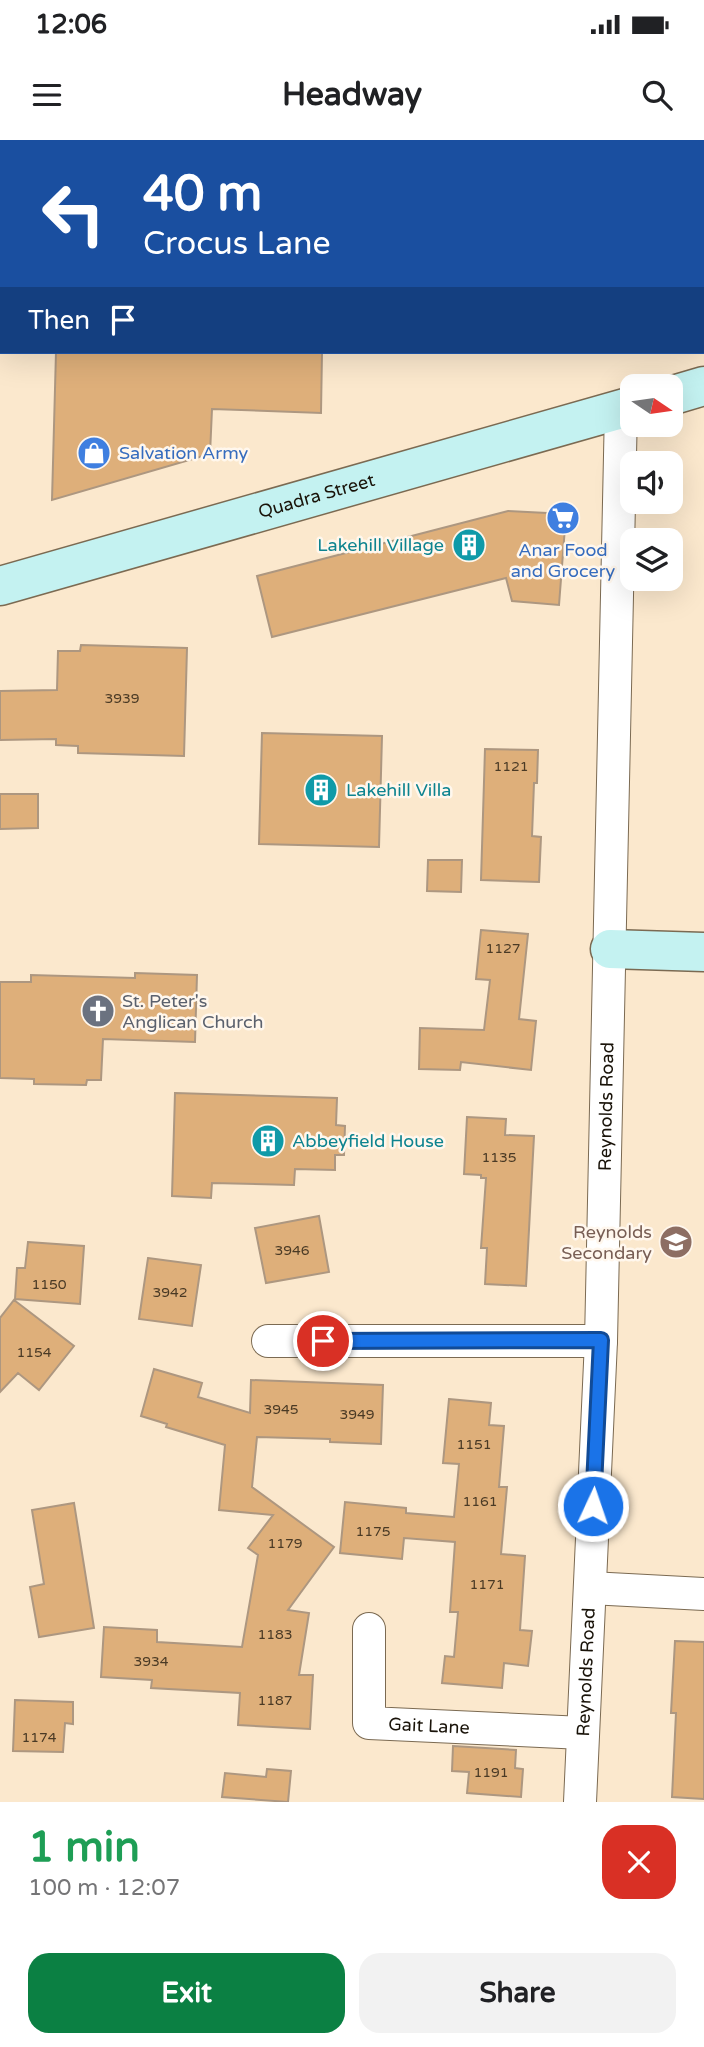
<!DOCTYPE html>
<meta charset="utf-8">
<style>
:root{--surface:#fff;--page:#f2f2f2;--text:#202124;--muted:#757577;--accent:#0b8043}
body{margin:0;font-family:"Varela Round",sans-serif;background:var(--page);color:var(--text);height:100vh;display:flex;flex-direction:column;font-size:26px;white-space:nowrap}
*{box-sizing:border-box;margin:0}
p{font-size:23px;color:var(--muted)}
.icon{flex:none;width:38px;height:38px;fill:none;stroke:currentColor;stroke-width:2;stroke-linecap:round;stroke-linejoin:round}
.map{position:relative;height:1662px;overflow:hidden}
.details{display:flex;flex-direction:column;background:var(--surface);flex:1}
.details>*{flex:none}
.hud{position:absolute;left:0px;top:0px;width:705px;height:214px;box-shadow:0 7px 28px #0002;background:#1a4fa0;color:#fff;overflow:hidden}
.needle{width:46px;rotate:103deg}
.fabs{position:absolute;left:620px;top:234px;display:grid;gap:14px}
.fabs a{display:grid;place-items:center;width:63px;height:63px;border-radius:14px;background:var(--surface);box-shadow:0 7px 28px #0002;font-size:35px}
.pin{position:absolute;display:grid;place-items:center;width:60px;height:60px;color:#fff;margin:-30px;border:4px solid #fff;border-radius:50%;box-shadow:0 2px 7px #0007}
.me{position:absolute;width:77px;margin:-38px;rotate:3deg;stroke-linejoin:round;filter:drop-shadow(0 0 5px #0008)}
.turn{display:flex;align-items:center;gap:24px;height:147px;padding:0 28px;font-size:32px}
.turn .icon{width:91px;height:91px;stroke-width:2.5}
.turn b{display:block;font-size:49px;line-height:60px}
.then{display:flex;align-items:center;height:66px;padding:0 28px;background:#0003;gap:14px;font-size:26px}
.round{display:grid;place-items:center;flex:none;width:74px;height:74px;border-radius:21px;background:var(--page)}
.headline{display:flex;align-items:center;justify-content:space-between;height:119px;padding:0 28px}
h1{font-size:42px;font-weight:700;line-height:52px;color:#1e9e55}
.button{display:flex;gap:14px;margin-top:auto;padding:14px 28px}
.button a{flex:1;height:80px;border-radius:21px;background:var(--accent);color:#fff;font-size:28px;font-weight:700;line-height:80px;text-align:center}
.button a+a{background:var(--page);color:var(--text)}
.status{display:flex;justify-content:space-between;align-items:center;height:49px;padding:0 35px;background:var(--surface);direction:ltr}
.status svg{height:19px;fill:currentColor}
header{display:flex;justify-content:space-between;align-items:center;height:91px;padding:0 28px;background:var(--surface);font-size:32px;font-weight:700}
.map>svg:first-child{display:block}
</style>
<div class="status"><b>12:06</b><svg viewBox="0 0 49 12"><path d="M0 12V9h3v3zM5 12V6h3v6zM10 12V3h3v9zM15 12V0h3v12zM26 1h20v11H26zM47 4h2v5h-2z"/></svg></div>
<header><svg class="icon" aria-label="menu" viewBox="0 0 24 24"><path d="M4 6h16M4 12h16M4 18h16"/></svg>Headway<svg class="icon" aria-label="search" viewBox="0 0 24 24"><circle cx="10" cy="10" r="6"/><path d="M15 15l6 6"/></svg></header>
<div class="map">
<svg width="704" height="1662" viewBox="0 0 704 1662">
<rect width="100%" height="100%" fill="#fbe8cd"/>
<path fill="#deaf7a" stroke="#ad9780" stroke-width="2" d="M 56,212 L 322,212 L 321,273 L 212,269 L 210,314 L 52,360 Z
M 508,371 L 566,374 L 559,465 L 512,461 L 506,438 L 272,497 L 257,436 Z
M 81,505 L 187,508 L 184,616 L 78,613 L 78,606 L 56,605 L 56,599 L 0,600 L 0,551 L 57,550 L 58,511 L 80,511 Z
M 262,593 L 382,596 L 379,707 L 259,704 Z
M 485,609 L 538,610 L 537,643 L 534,643 L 532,696 L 541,697 L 539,742 L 481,740 Z
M 0,654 L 38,654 L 38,688 L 0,689 Z
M 428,720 L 462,720 L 461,752 L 427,751 Z
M 481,790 L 528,794 L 519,879 L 536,881 L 531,930 L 461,922 L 460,930 L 419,929 L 420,888 L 484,890 L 490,840 L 476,839 Z
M 135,833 L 197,835 L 195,902 L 103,899 L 101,940 L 87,940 L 86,945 L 34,944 L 34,939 L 0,938 L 0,842 L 31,842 L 31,835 L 135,838 Z
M 175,953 L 337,958 L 336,985 L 345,986 L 344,1015 L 335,1015 L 335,1030 L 295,1029 L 294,1045 L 212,1043 L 211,1058 L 172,1056 Z
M 467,977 L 506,979 L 505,995 L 534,996 L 526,1146 L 485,1144 L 487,1108 L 481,1108 L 486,1038 L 481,1038 L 481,1035 L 464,1034 Z
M 319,1076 L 329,1132 L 266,1143 L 255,1088 Z
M 28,1102 L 84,1106 L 80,1164 L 15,1159 L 17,1128 L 25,1128 Z
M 148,1118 L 201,1125 L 192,1186 L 139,1179 Z
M 14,1160 L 74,1206 L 39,1250 L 18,1233 L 0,1252 L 0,1178 Z
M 154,1229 L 202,1243 L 198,1257 L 250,1273 L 251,1240 L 383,1245 L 381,1304 L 330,1302 L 330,1299 L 257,1297 L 252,1347 L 334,1407 L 288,1470 L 309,1473 L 299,1535 L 313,1535 L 310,1589 L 238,1585 L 240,1553 L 151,1548 L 152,1540 L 101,1537 L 104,1487 L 157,1490 L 157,1502 L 242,1507 L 258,1415 L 248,1408 L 273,1375 L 219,1370 L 225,1305 L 166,1287 L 167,1284 L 141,1276 Z
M 449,1259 L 491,1263 L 489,1285 L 504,1286 L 499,1347 L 507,1347 L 501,1414 L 525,1416 L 520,1490 L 532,1491 L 528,1526 L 504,1523 L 502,1548 L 442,1543 L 445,1516 L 454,1517 L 458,1472 L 450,1472 L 455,1402 L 404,1398 L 402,1419 L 340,1413 L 345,1362 L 406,1368 L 406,1373 L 454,1377 L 459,1324 L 443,1323 Z
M 74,1363 L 94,1488 L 39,1497 L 30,1447 L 44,1444 L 32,1370 Z
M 675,1501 L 704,1502 L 704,1659 L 672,1657 L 676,1573 L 671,1573 Z
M 15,1560 L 73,1562 L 73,1584 L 65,1583 L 63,1612 L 13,1611 Z
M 453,1606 L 516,1610 L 515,1628 L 523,1629 L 521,1657 L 467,1653 L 469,1632 L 452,1631 Z
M 267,1629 L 291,1631 L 288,1662 L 222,1657 L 225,1633 L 266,1637 Z"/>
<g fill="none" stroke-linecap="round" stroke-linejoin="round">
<defs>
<g id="street">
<path d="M 268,1201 L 601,1201"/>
<path d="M 590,1448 L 704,1454"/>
<path id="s1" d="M 369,1489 L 369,1583 L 583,1593"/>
<path id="s2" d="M 580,1662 L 601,1201 L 621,269"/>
</g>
<g id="secondary">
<path d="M 670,256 L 704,246"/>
<path id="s3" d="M 0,446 L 632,266"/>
<path d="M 610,809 L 704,812"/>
</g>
</defs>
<use href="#street" stroke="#7b6a52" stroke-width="34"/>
<use href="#secondary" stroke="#7b6a52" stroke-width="41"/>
<use href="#street" stroke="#fff" stroke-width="32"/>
<use href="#secondary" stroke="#c4f2f1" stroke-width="38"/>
</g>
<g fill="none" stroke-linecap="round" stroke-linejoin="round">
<defs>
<path id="route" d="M 323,1201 L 601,1200 L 593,1366"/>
</defs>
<use href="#route" stroke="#114b97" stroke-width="18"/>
<use href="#route" stroke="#1a73e8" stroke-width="12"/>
</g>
<defs>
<symbol id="shop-disc" viewBox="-11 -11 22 22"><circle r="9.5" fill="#3f7fe0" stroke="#fff7ed"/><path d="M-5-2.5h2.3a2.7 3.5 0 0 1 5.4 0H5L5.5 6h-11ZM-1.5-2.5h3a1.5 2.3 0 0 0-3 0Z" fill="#fff"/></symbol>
<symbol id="supermarket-disc" viewBox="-11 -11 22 22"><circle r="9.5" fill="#3f7fe0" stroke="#fff7ed"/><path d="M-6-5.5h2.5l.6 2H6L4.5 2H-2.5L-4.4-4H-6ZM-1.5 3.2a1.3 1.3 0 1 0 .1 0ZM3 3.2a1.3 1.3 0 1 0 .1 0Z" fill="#fff"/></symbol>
<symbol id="building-disc" viewBox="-11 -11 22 22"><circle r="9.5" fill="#0f9aa8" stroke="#fff7ed"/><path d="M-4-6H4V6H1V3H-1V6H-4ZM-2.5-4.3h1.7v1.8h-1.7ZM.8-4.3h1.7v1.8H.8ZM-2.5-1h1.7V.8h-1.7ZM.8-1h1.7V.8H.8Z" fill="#fff"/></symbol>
<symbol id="church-disc" viewBox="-11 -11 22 22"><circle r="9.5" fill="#6b7280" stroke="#fff7ed"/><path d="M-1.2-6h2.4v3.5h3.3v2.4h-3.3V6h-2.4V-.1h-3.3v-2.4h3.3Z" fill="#fff"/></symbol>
<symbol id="school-disc" viewBox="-11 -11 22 22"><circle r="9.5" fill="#8d6e63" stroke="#fff7ed"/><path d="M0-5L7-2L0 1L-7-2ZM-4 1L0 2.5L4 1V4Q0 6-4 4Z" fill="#fff"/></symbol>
</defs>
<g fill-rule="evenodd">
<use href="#shop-disc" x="75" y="294" width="38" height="38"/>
<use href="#supermarket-disc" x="544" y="359" width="38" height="38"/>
<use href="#building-disc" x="450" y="386" width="38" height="38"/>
<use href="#building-disc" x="302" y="631" width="38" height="38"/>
<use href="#church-disc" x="79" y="852" width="38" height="38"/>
<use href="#building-disc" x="249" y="982" width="38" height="38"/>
<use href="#school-disc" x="657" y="1083" width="38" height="38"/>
</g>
<g text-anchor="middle" stroke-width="5" stroke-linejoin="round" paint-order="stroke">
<g font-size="14" fill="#4a3a25">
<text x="122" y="563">3939</text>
<text x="511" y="631">1121</text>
<text x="503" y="813">1127</text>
<text x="499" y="1022">1135</text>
<text x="292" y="1115">3946</text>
<text x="49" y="1149">1150</text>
<text x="170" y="1157">3942</text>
<text x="34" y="1217">1154</text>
<text x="281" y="1274">3945</text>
<text x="357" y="1279">3949</text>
<text x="474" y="1309">1151</text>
<text x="480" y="1366">1161</text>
<text x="373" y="1396">1175</text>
<text x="285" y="1408">1179</text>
<text x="487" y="1449">1171</text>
<text x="275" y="1499">1183</text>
<text x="151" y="1526">3934</text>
<text x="275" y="1565">1187</text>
<text x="39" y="1602">1174</text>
<text x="491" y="1637">1191</text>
</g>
<g font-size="18" fill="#366cbe" stroke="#fff7ed" text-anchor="start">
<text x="119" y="319">Salvation Army</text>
<text x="563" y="416" text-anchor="middle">Anar Food<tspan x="563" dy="21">and Grocery</tspan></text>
</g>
<g font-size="18" fill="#191309" stroke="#fff7ed">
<text dy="6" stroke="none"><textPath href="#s3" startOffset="329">Quadra Street</textPath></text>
<text dy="6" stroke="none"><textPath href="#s2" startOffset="696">Reynolds Road</textPath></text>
<text dy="6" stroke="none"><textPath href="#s2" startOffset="130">Reynolds Road</textPath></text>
<text dy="6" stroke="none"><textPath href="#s1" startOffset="154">Gait Lane</textPath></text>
</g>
<g font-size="18" fill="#0d838f" stroke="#fff7ed" text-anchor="start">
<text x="444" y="411" text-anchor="end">Lakehill Village</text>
<text x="346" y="656">Lakehill Villa</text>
<text x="292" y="1007">Abbeyfield House</text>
</g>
<g font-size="18" fill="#5b616d" stroke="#fff7ed" text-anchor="start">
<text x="122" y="867">St. Peter's<tspan x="122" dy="21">Anglican Church</tspan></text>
</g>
<g font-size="18" fill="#785e54" stroke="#fff7ed" text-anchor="end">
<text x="652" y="1098">Reynolds<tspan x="652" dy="21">Secondary</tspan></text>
</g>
</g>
</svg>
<div class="fabs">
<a><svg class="needle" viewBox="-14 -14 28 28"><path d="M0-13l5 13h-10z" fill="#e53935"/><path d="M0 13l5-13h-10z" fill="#757577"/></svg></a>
<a><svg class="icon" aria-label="sound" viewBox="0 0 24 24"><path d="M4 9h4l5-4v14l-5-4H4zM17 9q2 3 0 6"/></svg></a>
<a><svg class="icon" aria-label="layers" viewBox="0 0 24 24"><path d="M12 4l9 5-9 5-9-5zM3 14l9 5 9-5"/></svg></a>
</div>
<div class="pin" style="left:323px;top:1201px;background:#d93025"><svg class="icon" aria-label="arrive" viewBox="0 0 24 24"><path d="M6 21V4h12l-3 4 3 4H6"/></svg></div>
<svg class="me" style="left:593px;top:1366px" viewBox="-20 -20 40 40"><circle r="17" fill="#1a73e8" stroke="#fff" stroke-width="3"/><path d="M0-11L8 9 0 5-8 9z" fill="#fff"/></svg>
<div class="hud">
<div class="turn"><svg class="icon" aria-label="left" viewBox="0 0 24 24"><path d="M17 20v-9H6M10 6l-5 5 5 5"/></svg><div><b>40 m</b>Crocus Lane</div></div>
<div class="then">Then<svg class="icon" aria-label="arrive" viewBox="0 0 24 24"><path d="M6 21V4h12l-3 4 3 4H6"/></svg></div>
</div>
</div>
<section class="details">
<div class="headline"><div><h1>1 min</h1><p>100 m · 12:07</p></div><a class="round" style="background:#d93025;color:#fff"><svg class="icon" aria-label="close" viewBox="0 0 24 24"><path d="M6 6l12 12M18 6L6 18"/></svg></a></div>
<div class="button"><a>Exit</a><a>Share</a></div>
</section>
